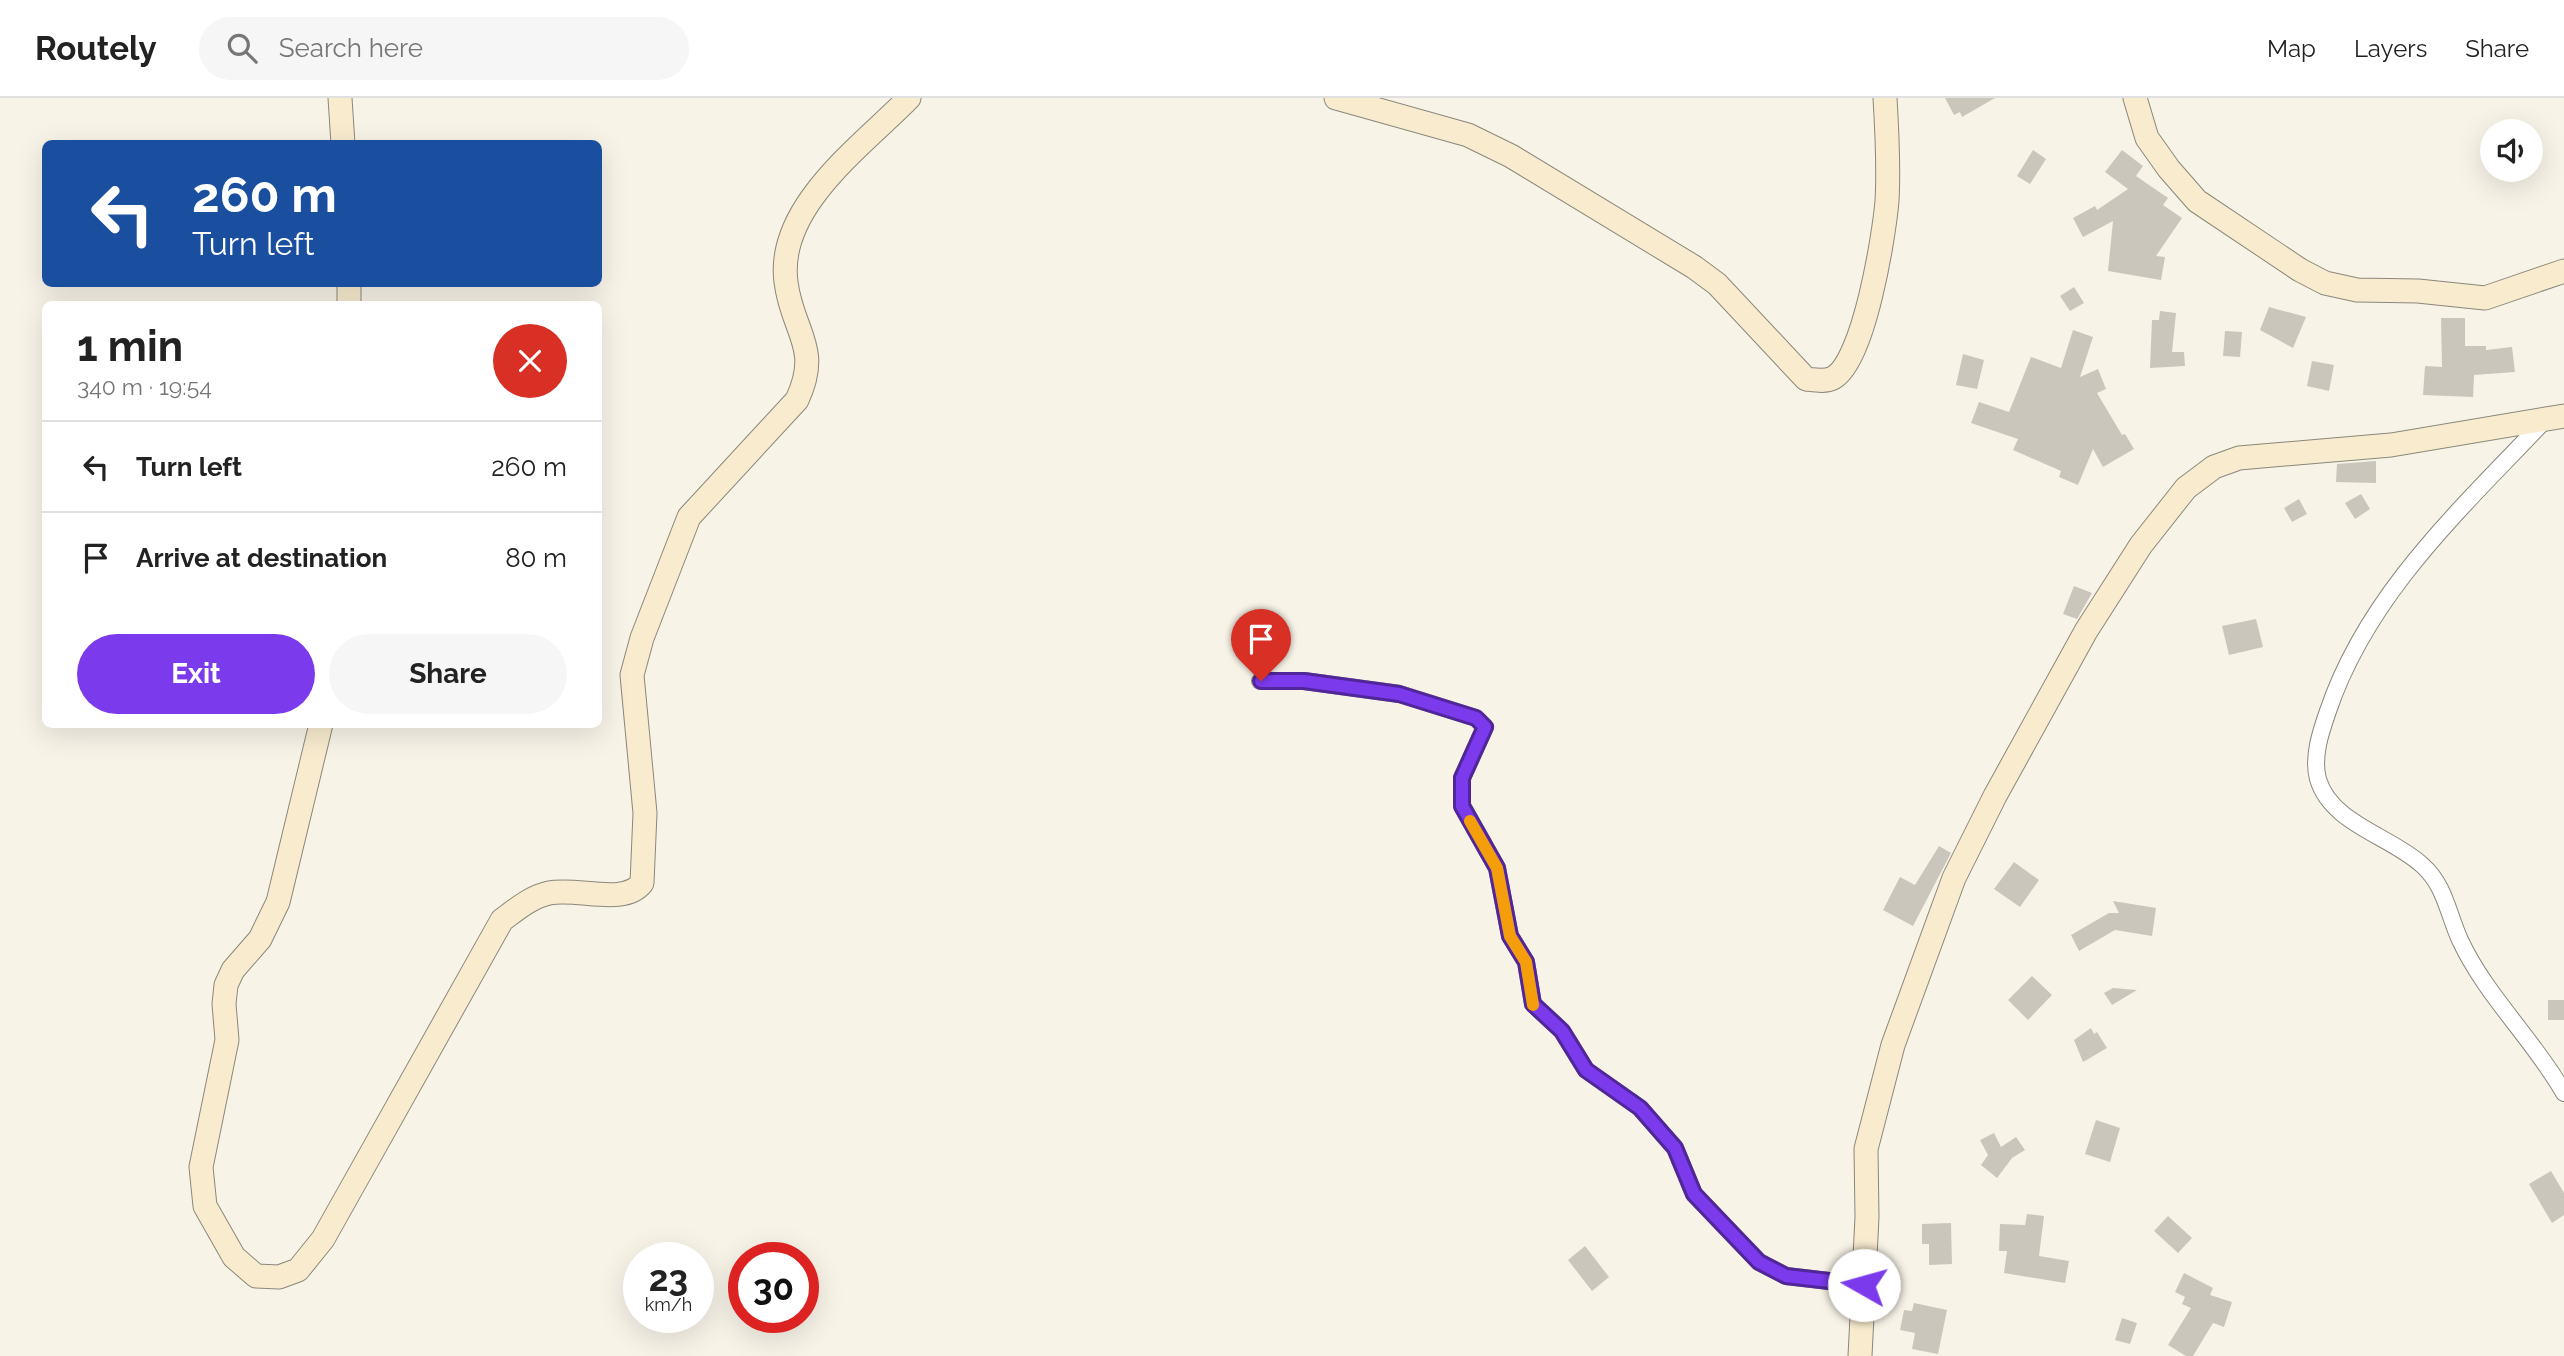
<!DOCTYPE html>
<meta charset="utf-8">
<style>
:root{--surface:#fff;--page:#f6f6f6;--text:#222;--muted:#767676;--line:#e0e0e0;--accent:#7c3aed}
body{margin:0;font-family:Raleway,sans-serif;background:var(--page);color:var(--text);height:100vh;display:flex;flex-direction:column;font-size:26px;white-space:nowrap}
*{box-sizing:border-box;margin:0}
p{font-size:23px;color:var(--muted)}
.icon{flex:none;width:38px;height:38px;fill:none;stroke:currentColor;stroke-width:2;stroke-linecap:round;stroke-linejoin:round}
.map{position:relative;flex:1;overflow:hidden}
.panel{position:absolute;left:42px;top:203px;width:560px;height:427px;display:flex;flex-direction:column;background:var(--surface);border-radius:10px;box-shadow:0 7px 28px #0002}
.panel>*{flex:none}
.top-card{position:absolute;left:42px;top:42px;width:560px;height:147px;border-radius:10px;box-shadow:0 7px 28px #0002;background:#1a4fa0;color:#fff;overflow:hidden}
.controls{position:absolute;left:2480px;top:21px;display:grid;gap:14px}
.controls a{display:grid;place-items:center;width:63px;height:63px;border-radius:50%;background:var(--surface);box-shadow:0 7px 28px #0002;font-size:35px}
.speed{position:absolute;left:623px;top:1144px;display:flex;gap:14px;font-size:35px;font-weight:700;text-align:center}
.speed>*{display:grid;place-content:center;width:91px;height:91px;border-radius:50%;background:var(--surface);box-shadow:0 7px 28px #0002;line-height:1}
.speed small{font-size:18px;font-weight:400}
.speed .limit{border:10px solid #d22;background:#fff;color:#111}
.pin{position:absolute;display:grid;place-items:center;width:60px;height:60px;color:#fff;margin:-72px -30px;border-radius:50% 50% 50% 0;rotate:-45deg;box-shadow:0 0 7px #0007}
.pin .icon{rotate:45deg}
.me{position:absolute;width:77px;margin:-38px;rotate:277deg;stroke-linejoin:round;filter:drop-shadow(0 0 5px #0008)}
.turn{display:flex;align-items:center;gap:24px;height:147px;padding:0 35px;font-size:32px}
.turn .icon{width:91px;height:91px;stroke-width:2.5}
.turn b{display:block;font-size:49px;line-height:60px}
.round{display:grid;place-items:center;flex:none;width:74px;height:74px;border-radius:37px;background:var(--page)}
.overview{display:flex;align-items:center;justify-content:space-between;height:119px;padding:0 35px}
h1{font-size:42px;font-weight:700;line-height:52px}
.cta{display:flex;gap:14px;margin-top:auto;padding:14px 35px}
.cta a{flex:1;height:80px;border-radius:42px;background:var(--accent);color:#fff;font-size:28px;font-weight:700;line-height:80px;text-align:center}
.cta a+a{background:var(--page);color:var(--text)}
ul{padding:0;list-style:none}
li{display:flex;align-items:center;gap:21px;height:91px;padding:0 35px;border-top:2px solid var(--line)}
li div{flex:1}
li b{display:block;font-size:26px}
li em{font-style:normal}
header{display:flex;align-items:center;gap:42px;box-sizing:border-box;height:98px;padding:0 35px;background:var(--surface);border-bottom:2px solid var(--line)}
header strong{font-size:33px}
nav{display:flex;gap:38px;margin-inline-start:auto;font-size:24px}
.search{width:490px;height:63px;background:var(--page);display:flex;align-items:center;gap:18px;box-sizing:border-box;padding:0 24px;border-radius:38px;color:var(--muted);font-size:26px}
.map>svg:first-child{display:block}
</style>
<header>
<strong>Routely</strong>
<div class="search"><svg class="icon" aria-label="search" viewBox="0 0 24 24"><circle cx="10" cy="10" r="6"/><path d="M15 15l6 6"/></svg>Search here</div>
<nav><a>Map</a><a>Layers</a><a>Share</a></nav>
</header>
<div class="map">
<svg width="2564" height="1258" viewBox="0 0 2564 1258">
<rect width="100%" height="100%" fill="#f8f3e7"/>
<path fill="#cbc6bb" d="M 1945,0 L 1995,0 L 1962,19 L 1960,14 L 1954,17 Z
M 2033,52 L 2046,61 L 2030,86 L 2017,78 Z
M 2122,52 L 2143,68 L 2136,78 L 2168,100 L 2163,107 L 2182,120 L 2156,158 L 2165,159 L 2161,182 L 2108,173 L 2113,123 L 2083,139 L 2073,120 L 2095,108 L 2097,112 L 2128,91 L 2105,74 Z
M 2074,189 L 2084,205 L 2070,213 L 2060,198 Z
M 2269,209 L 2306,219 L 2293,250 L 2260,232 Z
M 2160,213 L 2176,215 L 2172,254 L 2184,254 L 2185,268 L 2150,270 L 2152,222 L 2159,222 Z
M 2441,220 L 2465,220 L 2465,248 L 2486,248 L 2486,252 L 2512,249 L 2515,274 L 2474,277 L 2473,299 L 2423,297 L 2425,268 L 2442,269 Z
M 2073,232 L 2093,239 L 2080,279 L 2098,271 L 2106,291 L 2097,295 L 2122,337 L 2125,336 L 2134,351 L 2103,369 L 2093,351 L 2078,387 L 2059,379 L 2061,373 L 2013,352 L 2018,341 L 1971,325 L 1979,304 L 2009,314 L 2031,259 L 2061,270 Z
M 2225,233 L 2242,234 L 2240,259 L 2223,258 Z
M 1963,256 L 1984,262 L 1977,291 L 1956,287 Z
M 2312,263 L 2334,267 L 2329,293 L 2307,288 Z
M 2376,363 L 2376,385 L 2336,384 L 2337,366 Z
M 2361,396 L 2370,411 L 2355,421 L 2345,405 Z
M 2299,401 L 2307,416 L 2292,424 L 2284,410 Z
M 2074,488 L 2092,495 L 2077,521 L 2063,516 Z
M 2256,521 L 2263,549 L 2229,557 L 2222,528 Z
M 1939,748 L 1951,755 L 1913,828 L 1883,812 L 1900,779 L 1915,787 Z
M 2014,764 L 2039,782 L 2020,809 L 1994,791 Z
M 2113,803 L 2156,810 L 2152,838 L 2115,832 L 2079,853 L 2071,837 L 2109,815 L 2119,815 Z
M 2032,878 L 2052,897 L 2028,922 L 2008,902 Z
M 2113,890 L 2137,892 L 2112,907 L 2104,895 Z
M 2548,902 L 2564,902 L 2564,922 L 2548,922 Z
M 2091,930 L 2094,936 L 2097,934 L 2107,950 L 2083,964 L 2074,942 Z
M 2096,1022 L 2120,1030 L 2110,1064 L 2085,1056 Z
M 1994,1035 L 2001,1049 L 2016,1039 L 2025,1052 L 2012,1060 L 1997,1080 L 1981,1067 L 1988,1057 L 1980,1042 Z
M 2551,1073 L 2564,1095 L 2564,1117 L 2552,1125 L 2529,1086 Z
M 2027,1116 L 2044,1118 L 2039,1158 L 2069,1163 L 2065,1185 L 2004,1175 L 2007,1153 L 1999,1153 L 2000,1126 L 2025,1127 Z
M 2168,1118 L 2192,1140 L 2178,1155 L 2154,1133 Z
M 1951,1125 L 1952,1166 L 1929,1167 L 1929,1146 L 1922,1146 L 1922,1126 Z
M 1585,1148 L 1609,1179 L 1592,1193 L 1568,1162 Z
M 2184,1175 L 2213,1190 L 2210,1197 L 2232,1204 L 2224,1229 L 2213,1225 L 2193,1258 L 2186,1258 L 2168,1247 L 2191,1210 L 2182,1206 L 2185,1199 L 2175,1194 Z
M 1914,1205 L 1947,1212 L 1938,1256 L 1912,1251 L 1915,1235 L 1900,1232 L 1904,1212 L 1912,1213 Z
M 2122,1220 L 2137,1225 L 2130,1246 L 2115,1242 Z"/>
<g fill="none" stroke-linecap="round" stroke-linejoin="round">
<defs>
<path id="street" d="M 2545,322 C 2461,411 2368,495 2328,613 C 2321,633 2312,659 2318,681 C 2331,726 2391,738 2422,767 C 2445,787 2448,816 2460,842 C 2486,898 2534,942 2564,995
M 1260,583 L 1304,583 L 1400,596 L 1476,620 L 1485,629 L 1462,680 L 1462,708 L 1497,770 L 1510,838 L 1526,864 L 1533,906 L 1562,933 L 1586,972 L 1640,1010 L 1675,1050 L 1694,1096 L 1759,1164 L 1786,1178 L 1864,1187"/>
<path id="secondary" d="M 340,0 L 343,46
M 1336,0 L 1468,37 L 1511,58 L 1694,169 L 1717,186 L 1806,281 C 1815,282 1825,284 1833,280 C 1864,264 1884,138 1887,103 C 1889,69 1887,33 1885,0
M 2135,0 L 2147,40 L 2169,71 L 2197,103 L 2300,172 L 2325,185 L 2357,192 L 2418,193 L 2485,200 L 2564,173
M 349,206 L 349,186
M 321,626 L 278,804 L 260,841 L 233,872 L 226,887 L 224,906 L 227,942 L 201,1069 L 205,1108 L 234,1159 L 256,1178 L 279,1179 L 298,1172 L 323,1141 L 502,822 C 517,811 531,799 549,795 C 578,789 624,808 642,785 L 645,715 L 632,577 L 642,540 L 689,419 L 797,302 C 822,249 792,234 786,184 C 776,109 862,48 909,0
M 1860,1258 L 1867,1119 L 1866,1051 L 1893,947 L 1954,780 L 1995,698 L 2086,533 L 2141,447 L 2186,390 L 2214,369 L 2239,360 L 2391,347 L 2564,318"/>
</defs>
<use href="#street" stroke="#8b877c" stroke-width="18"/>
<use href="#secondary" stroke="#8b877c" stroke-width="25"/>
<use href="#street" stroke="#fff" stroke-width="16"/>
<use href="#secondary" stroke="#f8ebce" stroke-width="23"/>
</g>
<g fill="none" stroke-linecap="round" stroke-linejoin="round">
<defs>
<path id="route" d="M 1261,583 L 1304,583 L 1399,596 L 1476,620 L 1485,629 L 1462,680 L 1462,708 L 1497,770 L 1510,838 L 1526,864 L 1533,906 L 1562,933 L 1586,972 L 1640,1010 L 1675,1050 L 1694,1096 L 1759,1164 L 1786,1178 L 1864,1187"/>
</defs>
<use href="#route" stroke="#51269a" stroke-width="18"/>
<use href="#route" stroke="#7c3aed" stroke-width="12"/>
<path stroke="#f59e0b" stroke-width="12" d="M 1470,723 L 1497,770 L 1510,838 L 1526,864 L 1533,907"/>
</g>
</svg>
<div class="controls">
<a><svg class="icon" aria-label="sound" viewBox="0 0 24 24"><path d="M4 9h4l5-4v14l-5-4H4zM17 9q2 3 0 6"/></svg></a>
</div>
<div class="speed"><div>23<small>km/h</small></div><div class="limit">30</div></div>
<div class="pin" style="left:1261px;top:583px;background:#d93025"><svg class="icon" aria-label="arrive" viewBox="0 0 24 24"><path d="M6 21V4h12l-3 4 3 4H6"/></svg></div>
<svg class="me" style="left:1864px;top:1187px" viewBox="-20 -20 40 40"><circle r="19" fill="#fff"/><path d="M0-13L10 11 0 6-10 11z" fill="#7c3aed"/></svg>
<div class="top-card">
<div class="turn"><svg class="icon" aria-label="left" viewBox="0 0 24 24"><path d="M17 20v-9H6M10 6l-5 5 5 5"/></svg><div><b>260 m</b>Turn left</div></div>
</div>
<section class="panel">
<div class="overview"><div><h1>1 min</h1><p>340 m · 19:54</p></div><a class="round" style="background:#d93025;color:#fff"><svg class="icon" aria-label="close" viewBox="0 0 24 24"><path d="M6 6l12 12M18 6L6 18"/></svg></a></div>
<ul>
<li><svg class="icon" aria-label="left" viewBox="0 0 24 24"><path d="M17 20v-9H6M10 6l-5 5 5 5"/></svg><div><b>Turn left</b></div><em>260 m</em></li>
<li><svg class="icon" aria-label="arrive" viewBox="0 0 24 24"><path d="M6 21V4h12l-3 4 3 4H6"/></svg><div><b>Arrive at destination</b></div><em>80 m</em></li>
</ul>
<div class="cta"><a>Exit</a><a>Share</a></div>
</section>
</div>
